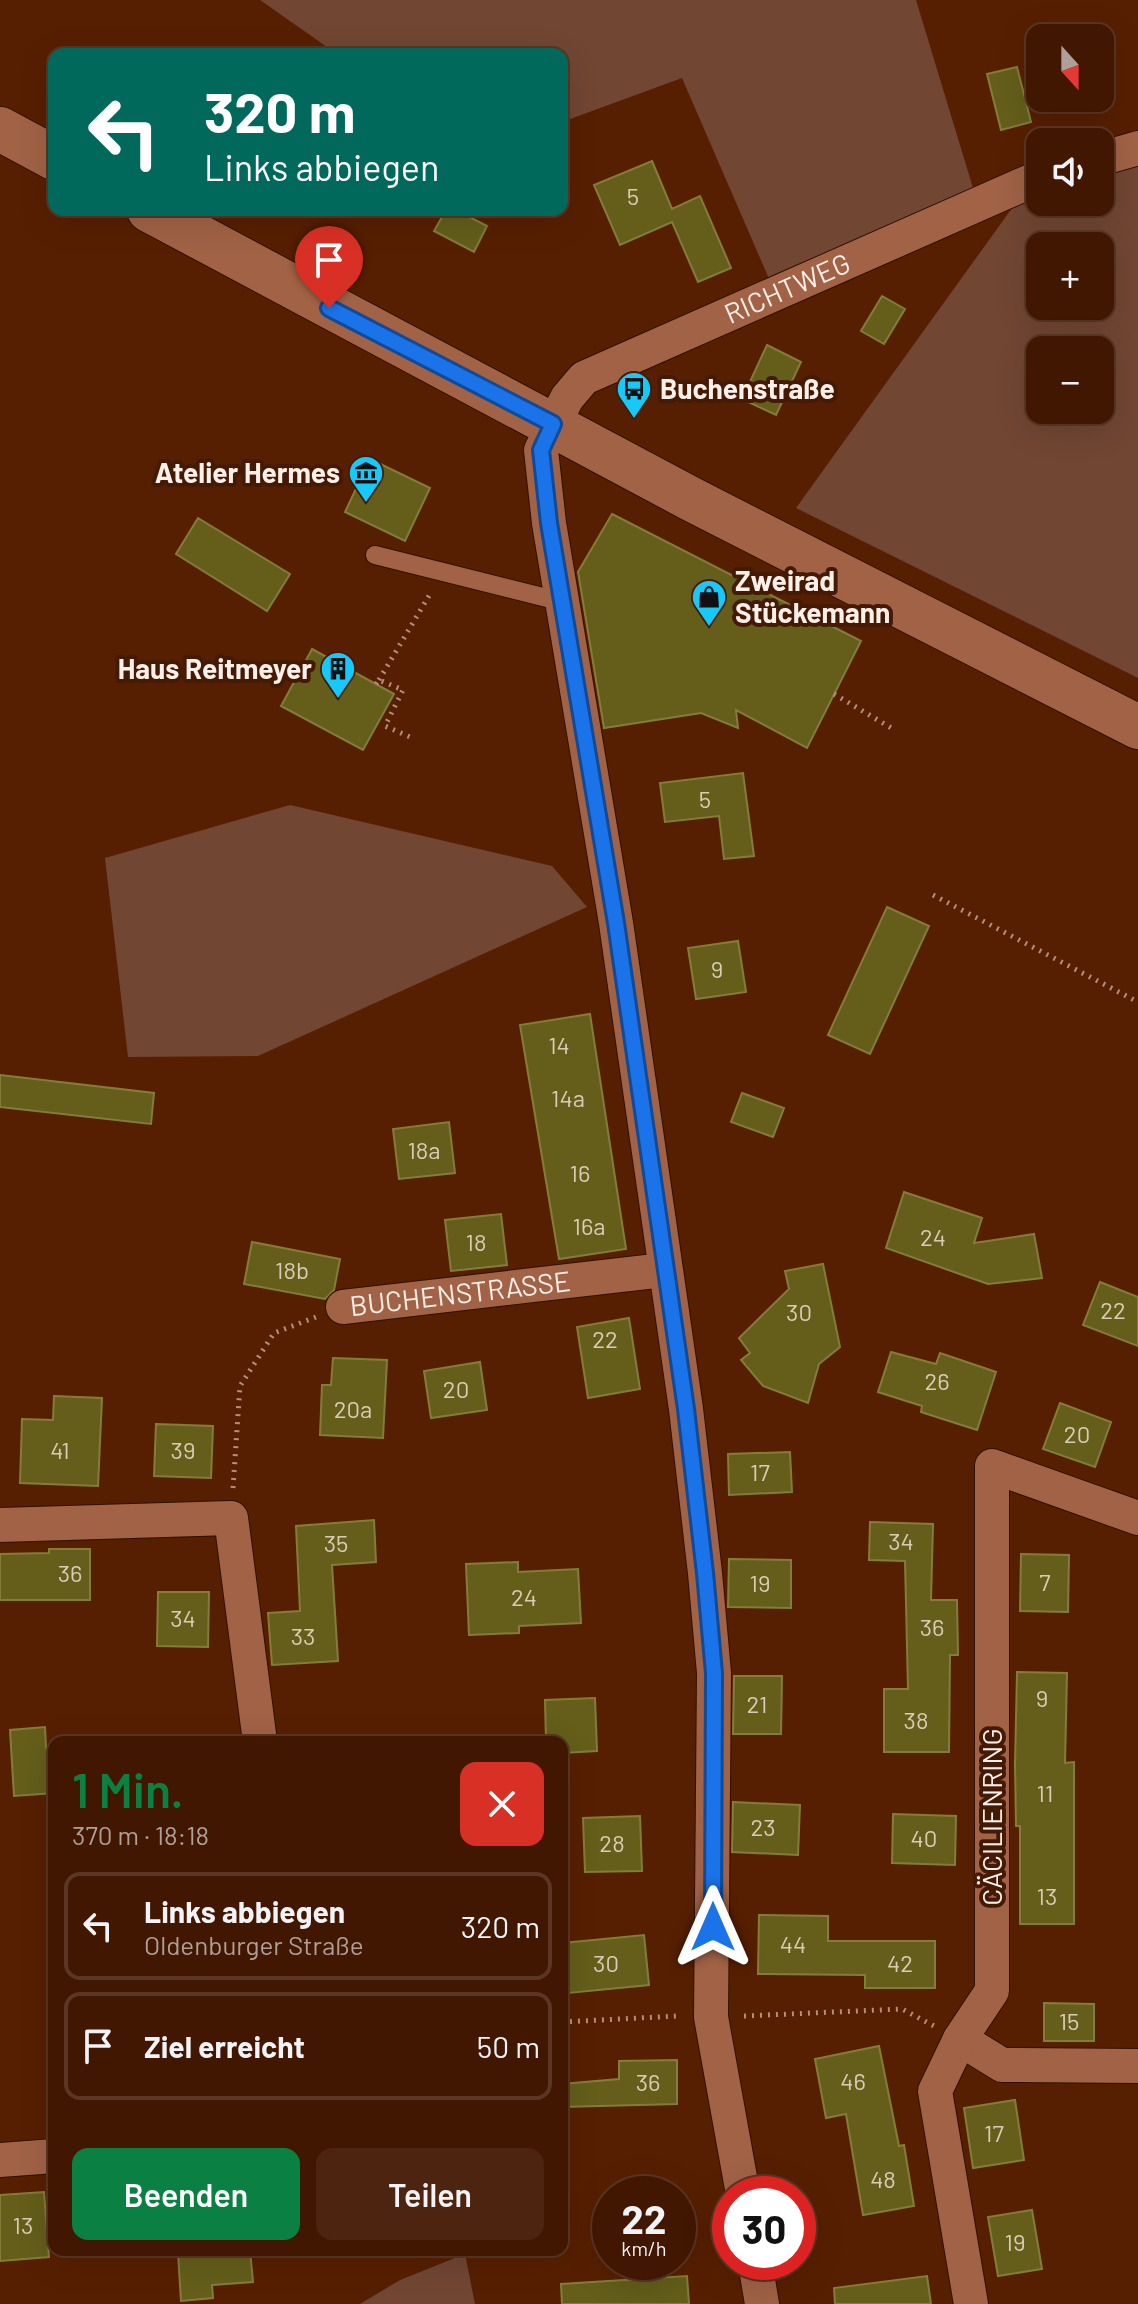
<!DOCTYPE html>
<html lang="de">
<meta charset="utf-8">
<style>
:root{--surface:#411701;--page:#4c2410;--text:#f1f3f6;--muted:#ae9f99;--line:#5a3623;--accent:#0b8043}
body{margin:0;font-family:Barlow,sans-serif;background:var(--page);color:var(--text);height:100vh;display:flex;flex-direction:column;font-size:30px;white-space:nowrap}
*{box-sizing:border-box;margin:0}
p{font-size:26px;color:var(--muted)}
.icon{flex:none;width:44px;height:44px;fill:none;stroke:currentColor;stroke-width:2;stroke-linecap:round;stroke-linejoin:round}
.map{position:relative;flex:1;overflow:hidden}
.side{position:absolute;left:48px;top:1736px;width:520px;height:520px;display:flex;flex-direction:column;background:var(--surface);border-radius:16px;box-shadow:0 8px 32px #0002,0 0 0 2px var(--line)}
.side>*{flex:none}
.banner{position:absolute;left:48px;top:48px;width:520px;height:168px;border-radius:16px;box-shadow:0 8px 32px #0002,0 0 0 2px var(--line);background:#00695c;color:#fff;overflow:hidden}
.needle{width:52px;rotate:159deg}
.tools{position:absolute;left:1026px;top:24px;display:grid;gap:16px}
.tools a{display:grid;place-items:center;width:88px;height:88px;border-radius:16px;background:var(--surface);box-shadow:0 8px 32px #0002,0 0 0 2px var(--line);font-size:40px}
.speed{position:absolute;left:592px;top:2176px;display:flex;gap:16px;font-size:40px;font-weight:700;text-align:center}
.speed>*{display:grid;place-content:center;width:104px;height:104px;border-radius:50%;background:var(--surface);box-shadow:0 8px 32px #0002,0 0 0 2px var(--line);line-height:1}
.speed small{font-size:20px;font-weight:400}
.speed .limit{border:12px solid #d22;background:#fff;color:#111}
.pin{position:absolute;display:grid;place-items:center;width:68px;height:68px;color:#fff;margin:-82px -34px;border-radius:50% 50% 50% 0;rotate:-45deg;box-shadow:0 0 8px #0007}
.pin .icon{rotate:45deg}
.me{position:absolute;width:88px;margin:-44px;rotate:0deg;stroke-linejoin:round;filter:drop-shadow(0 0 6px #0008)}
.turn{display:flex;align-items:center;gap:28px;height:168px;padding:0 24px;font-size:36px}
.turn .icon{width:104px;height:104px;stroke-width:2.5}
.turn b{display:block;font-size:56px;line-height:68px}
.round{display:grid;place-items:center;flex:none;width:84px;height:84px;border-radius:16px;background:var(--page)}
.summary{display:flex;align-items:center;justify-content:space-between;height:136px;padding:0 24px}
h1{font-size:48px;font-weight:600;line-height:60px;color:var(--accent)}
.action{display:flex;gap:16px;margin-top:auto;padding:16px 24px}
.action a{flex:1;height:92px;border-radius:16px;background:var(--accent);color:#fff;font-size:32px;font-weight:600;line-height:92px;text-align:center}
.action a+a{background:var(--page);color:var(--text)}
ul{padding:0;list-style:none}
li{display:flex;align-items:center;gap:24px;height:108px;margin:0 16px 12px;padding:0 8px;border:4px solid var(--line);border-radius:16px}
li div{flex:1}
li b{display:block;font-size:30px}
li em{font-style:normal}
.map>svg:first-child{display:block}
</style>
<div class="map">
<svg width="1138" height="2304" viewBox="0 0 1138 2304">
<rect width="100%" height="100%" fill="#571f01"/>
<path fill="#714633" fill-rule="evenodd" d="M 260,0 L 916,0 L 973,188 L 770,281 L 682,78 L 562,122 L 562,54 L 337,54 Z
M 1138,148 L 1138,678 L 796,508 L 1033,179 L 1040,177 L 1040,202 L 1100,202 L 1100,159 ZM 1040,246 L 1100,246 L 1100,306 L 1040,306 ZM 1040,350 L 1100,350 L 1100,410 L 1040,410 Z
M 290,805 L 552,866 L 587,907 L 258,1056 L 128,1057 L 105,858 Z
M 465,2254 L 475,2304 L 360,2304 L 400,2280 Z"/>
<path fill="#645e1a" stroke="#847d37" stroke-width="2" d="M 1017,67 L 1031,122 L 1001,130 L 987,74 Z
M 652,161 L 672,209 L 700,196 L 731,268 L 698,282 L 672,222 L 620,245 L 594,185 Z
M 446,210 L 456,210 L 487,226 L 474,252 L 434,231 Z
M 882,296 L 905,309 L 884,344 L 861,331 Z
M 767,345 L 801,362 L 776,415 L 742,399 Z
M 370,459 L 430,488 L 405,541 L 345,512 Z
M 612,514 L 861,641 L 807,748 L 736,710 L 738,728 L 701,713 L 604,728 L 578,572 Z
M 198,518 L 290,574 L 267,611 L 176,554 Z
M 312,649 L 394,694 L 363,750 L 281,706 Z
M 743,773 L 754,856 L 724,859 L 719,816 L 665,822 L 660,783 Z
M 887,907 L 929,926 L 870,1054 L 828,1035 Z
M 738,941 L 746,992 L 696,999 L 688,948 Z
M 590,1014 L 626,1249 L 559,1259 L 520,1025 Z
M 0,1075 L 154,1093 L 151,1124 L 0,1107 Z
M 742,1093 L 784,1108 L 773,1137 L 731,1122 Z
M 449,1122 L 455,1173 L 399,1179 L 393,1129 Z
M 904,1192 L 982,1218 L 974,1243 L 1034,1234 L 1042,1278 L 988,1284 L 886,1248 Z
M 501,1214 L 507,1265 L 451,1271 L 445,1220 Z
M 252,1242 L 340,1259 L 334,1290 L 325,1299 L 244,1284 Z
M 823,1264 L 840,1347 L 819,1364 L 808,1403 L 763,1386 L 741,1360 L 750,1353 L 739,1338 L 789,1289 L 785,1271 Z
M 1100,1282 L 1138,1297 L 1138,1346 L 1083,1325 Z
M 629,1318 L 640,1389 L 588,1398 L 577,1327 Z
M 891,1352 L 936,1364 L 940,1353 L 996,1372 L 977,1430 L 921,1412 L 922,1406 L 878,1392 Z
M 333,1358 L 387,1360 L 383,1438 L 320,1435 L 322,1385 L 331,1385 Z
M 480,1362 L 487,1410 L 431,1418 L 424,1371 Z
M 54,1396 L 102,1398 L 98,1486 L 20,1483 L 22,1419 L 53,1420 Z
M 1060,1403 L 1111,1422 L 1095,1467 L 1043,1449 Z
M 156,1424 L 213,1426 L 211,1478 L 154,1476 Z
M 790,1452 L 792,1492 L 729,1495 L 728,1454 Z
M 374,1520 L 376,1562 L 332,1565 L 338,1661 L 272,1665 L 268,1613 L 300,1611 L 296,1526 Z
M 870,1522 L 933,1524 L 931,1600 L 957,1600 L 958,1655 L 950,1655 L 949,1752 L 884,1752 L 884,1689 L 908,1689 L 905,1561 L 869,1560 Z
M 49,1549 L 90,1549 L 90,1600 L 0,1600 L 0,1554 L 49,1553 Z
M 1021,1554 L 1069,1555 L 1068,1612 L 1020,1611 Z
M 729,1559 L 791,1560 L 791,1608 L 728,1607 Z
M 518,1562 L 518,1572 L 578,1569 L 581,1623 L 519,1626 L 519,1633 L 469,1635 L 466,1564 Z
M 158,1592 L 209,1592 L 208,1647 L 157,1646 Z
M 1017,1672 L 1067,1673 L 1065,1763 L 1074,1762 L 1074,1924 L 1020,1924 L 1020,1826 L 1016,1826 L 1015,1764 Z
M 734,1676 L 782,1676 L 781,1734 L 733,1734 Z
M 595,1698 L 597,1751 L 562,1753 L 562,1742 L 546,1742 L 545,1700 Z
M 45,1727 L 46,1748 L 54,1747 L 54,1793 L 14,1796 L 10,1730 Z
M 733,1802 L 800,1805 L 798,1855 L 732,1852 Z
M 893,1814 L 956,1816 L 955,1865 L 892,1863 Z
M 640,1816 L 642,1871 L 585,1872 L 583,1818 Z
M 759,1915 L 828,1916 L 828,1941 L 935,1941 L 935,1988 L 865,1988 L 865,1975 L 758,1974 Z
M 644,1935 L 649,1985 L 568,1993 L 563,1943 Z
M 1044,2003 L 1094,2004 L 1094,2041 L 1044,2041 Z
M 879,2046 L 899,2146 L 904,2145 L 914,2206 L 863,2215 L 846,2114 L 826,2118 L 815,2059 Z
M 677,2060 L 677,2104 L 562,2107 L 562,2084 L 619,2079 L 619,2061 Z
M 1015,2100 L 1024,2160 L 973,2168 L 964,2108 Z
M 44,2192 L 49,2257 L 0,2261 L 0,2195 Z
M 1032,2210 L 1042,2269 L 998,2276 L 988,2217 Z
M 213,2250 L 250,2250 L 253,2282 L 212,2285 L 213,2298 L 181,2301 L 178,2253 Z
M 687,2276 L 689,2304 L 562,2304 L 561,2284 Z
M 927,2276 L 931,2304 L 835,2304 L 834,2288 Z"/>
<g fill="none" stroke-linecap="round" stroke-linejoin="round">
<defs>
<path id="service" d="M 375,555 L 563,602"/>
<g id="minor">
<path d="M 1100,159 L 1138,148"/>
<path id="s1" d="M 343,1307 L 664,1270"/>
<path d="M 0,1525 L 231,1518 L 260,1742"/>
<path d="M 960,2039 L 1002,2065 L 1138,2066"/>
<path d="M 0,2160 L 54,2156"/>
<path id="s2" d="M 743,2194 L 711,2017 L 714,1673 L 705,1573 L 686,1409 L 616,923 L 549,523 L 541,450 L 567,398 L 584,378 L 1040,177"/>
<path d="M 755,2262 L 762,2304"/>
<path d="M 971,2304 L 935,2091 L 960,2039 L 992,1991 L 992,1466 L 1138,1518"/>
</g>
<path id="tertiary" d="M 0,129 L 54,158
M 149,210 L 691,499 L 1138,727"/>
</defs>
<use href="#service" stroke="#2f1003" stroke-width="20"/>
<use href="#minor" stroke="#2f1003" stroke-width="36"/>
<use href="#tertiary" stroke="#2f1003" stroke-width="46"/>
<path stroke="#b18f7e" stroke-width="5" stroke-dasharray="2 6" stroke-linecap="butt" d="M 379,680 L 430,594
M 376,684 L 379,680 L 403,690 L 385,726 L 410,737
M 834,694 L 893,729
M 933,895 L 1138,1002
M 233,1488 L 240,1386 L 274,1333 L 316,1317
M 744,2016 L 902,2009 L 934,2026
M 562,2022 L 678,2016"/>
<use href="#service" stroke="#a16246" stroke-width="18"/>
<use href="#minor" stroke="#a16246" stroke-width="34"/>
<use href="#tertiary" stroke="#a16246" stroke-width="44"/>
</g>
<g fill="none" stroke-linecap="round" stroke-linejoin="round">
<defs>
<path id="route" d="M 329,308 L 553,424 L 541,450 L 549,523 L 616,923 L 686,1409 L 705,1573 L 714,1673 L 713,1927"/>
</defs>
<use href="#route" stroke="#114b97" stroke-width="20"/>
<use href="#route" stroke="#1a73e8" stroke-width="14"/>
</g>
<defs>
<symbol id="bus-pin" viewBox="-11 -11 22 30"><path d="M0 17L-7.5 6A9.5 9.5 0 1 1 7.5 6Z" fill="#15cafb" stroke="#451a05"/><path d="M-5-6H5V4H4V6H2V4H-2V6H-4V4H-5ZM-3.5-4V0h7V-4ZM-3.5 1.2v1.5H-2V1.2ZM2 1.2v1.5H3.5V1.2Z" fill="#111"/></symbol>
<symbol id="museum-pin" viewBox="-11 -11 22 30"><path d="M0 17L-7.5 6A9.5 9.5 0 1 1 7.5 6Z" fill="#15cafb" stroke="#451a05"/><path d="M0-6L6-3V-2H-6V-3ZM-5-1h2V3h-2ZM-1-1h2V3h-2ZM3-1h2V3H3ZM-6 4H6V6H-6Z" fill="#111"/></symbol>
<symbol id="shop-pin" viewBox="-11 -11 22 30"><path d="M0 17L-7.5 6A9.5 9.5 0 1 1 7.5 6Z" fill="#15cafb" stroke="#451a05"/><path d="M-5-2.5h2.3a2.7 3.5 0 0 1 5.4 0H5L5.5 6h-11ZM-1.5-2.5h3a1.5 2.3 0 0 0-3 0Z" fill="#111"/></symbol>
<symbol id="building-pin" viewBox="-11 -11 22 30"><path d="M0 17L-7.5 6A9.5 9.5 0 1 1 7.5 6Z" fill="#15cafb" stroke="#451a05"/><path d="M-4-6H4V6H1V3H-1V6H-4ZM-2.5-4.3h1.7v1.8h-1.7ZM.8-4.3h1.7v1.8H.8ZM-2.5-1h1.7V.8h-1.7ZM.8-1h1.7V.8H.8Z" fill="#111"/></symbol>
</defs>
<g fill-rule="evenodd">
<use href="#bus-pin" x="614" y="369" width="40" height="54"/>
<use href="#museum-pin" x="346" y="453" width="40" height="54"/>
<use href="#shop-pin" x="689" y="577" width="40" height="54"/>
<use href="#building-pin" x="318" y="649" width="40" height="54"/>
</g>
<g text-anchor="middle" stroke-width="8" stroke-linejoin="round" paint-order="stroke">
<g font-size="24" fill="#d8ccb6">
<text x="633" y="205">5</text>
<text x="705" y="808">5</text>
<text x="717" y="978">9</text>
<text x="559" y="1054">14</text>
<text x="568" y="1107">14a</text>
<text x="424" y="1159">18a</text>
<text x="580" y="1182">16</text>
<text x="589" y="1235">16a</text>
<text x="933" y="1246">24</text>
<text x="476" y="1251">18</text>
<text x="292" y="1279">18b</text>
<text x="1113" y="1319">22</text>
<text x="799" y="1321">30</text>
<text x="605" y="1348">22</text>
<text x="937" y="1390">26</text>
<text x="456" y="1398">20</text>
<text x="353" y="1418">20a</text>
<text x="1077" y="1443">20</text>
<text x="60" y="1459">41</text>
<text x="183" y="1459">39</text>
<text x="760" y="1481">17</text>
<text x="901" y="1550">34</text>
<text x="336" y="1552">35</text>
<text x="70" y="1582">36</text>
<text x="1045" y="1591">7</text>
<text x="760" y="1592">19</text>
<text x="524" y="1606">24</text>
<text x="183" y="1627">34</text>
<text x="932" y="1636">36</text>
<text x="303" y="1645">33</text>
<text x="1042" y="1707">9</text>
<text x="757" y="1713">21</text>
<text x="916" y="1729">38</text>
<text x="1045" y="1802">11</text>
<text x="763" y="1836">23</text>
<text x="924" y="1847">40</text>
<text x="612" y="1852">28</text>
<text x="1047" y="1905">13</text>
<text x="793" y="1953">44</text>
<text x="606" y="1972">30</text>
<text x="900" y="1972">42</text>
<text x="1069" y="2030">15</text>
<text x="853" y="2090">46</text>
<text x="648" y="2091">36</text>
<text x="994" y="2142">17</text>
<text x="883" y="2188">48</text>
<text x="23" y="2234">13</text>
<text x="1015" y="2251">19</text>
</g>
<g font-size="28" fill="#fff0ea" stroke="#451a05">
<text dy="10" stroke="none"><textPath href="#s2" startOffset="2066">RICHTWEG</textPath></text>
<text dy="10" stroke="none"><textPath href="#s1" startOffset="118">BUCHENSTRASSE</textPath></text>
<text transform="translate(992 1817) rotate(-90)" y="10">CÄCILIENRING</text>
</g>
<g font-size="28" font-weight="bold" fill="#fff0ea" stroke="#451a05" text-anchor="start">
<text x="660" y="399">Buchenstraße</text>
<text x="340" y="483" text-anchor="end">Atelier Hermes</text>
<text x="735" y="591">Zweirad<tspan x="735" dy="32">Stückemann</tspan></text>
<text x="312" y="679" text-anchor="end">Haus Reitmeyer</text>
</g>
</g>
</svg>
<div class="tools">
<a><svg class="needle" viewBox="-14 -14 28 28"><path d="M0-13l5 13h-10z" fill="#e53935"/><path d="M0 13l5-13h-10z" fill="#ae9f99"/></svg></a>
<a><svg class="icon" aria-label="sound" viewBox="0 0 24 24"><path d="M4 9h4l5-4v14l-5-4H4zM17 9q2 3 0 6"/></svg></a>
<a>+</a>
<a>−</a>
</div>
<div class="speed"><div>22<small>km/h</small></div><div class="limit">30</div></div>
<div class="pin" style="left:329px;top:308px;background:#d93025"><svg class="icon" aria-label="arrive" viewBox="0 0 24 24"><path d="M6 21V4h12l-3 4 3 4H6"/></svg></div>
<svg class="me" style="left:713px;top:1927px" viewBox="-20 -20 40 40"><path d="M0-17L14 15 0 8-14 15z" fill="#1a73e8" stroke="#fff" stroke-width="4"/></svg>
<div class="banner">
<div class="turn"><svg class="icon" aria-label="left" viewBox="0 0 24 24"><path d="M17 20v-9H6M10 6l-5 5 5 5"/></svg><div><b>320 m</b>Links abbiegen</div></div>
</div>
<section class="side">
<div class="summary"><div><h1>1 Min.</h1><p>370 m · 18:18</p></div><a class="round" style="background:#d93025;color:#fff"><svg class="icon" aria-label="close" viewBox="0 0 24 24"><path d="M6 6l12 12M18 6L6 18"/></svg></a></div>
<ul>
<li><svg class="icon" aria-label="left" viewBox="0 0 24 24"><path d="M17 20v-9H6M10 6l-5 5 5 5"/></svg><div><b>Links abbiegen</b><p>Oldenburger Straße</p></div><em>320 m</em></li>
<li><svg class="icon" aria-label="arrive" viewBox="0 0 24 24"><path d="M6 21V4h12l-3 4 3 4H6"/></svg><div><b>Ziel erreicht</b></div><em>50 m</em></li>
</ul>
<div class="action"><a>Beenden</a><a>Teilen</a></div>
</section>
</div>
